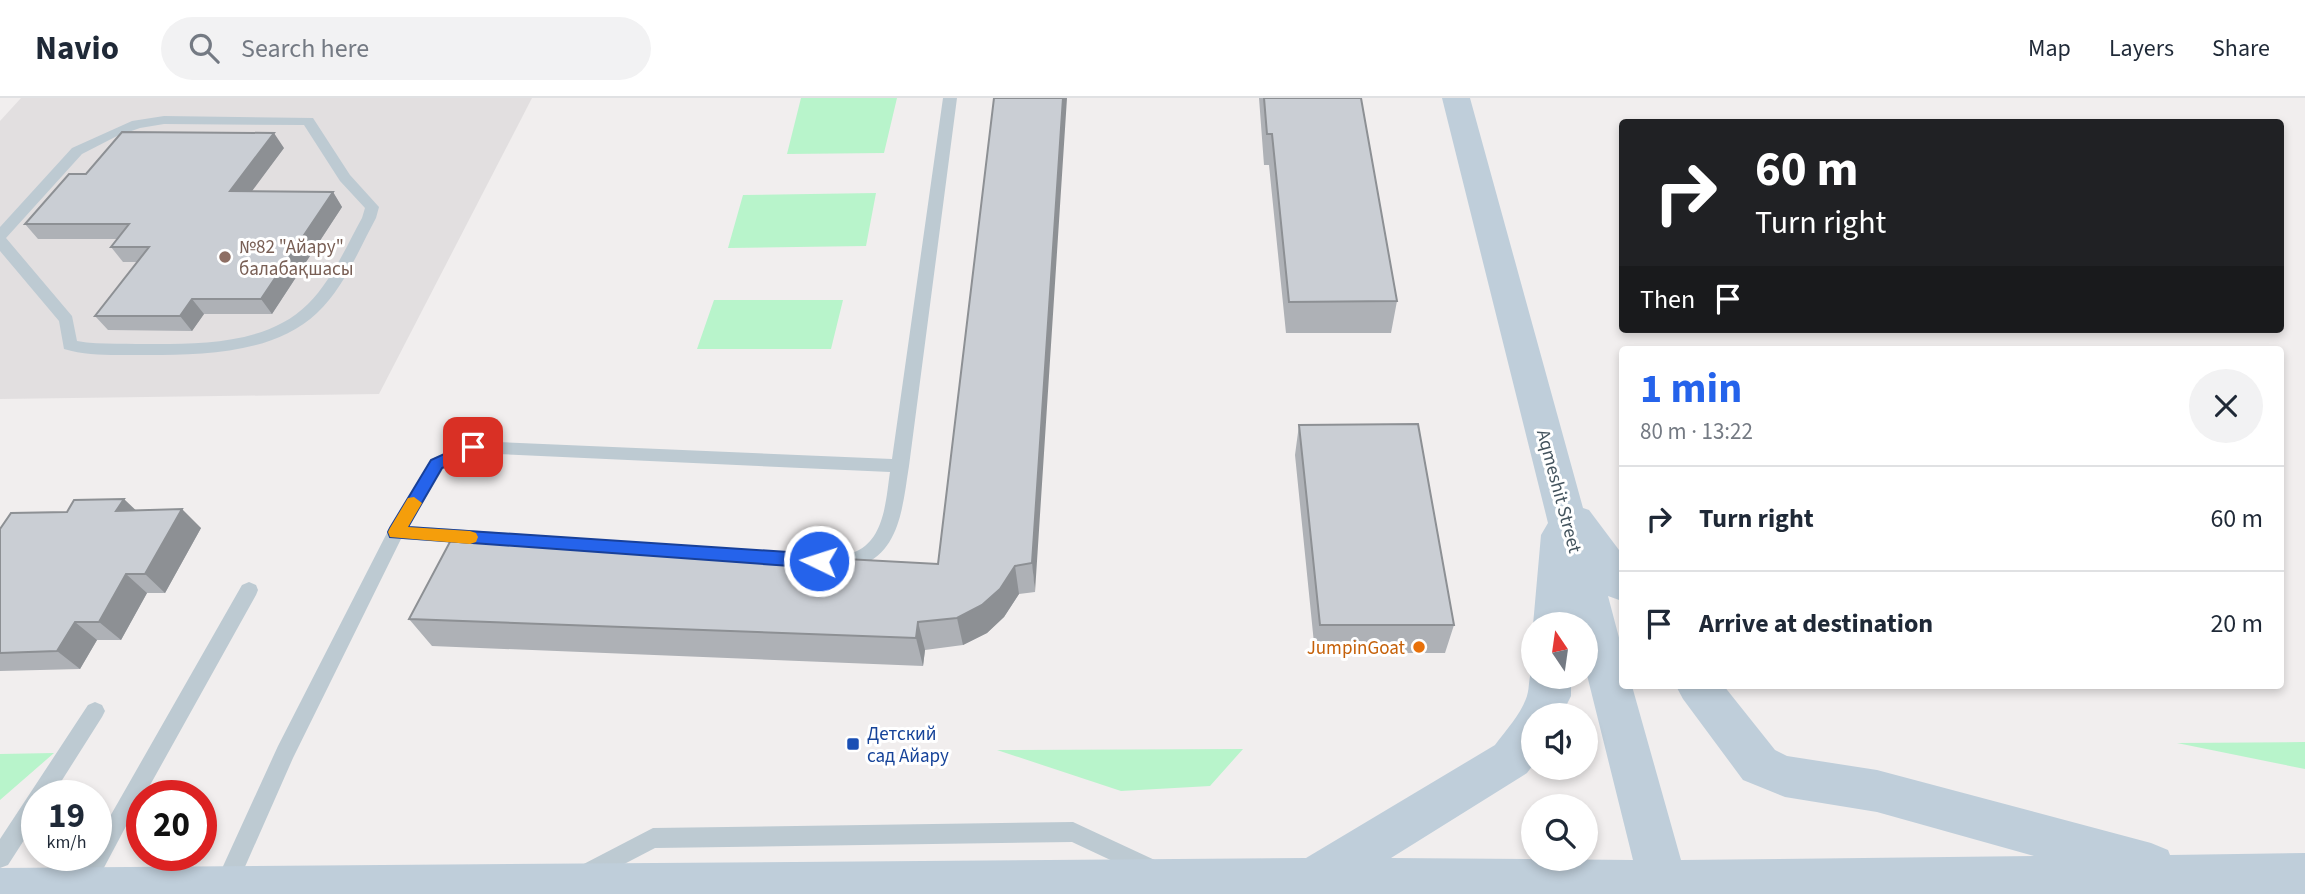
<!DOCTYPE html>
<meta charset="utf-8">
<style>
:root{--surface:#fff;--page:#f2f2f3;--text:#1f2937;--muted:#747a83;--line:#e0e1e3;--accent:#2563eb}
body{margin:0;font-family:"Source Sans 3",sans-serif;background:var(--page);color:var(--text);height:100vh;display:flex;flex-direction:column;font-size:26px;white-space:nowrap}
*{box-sizing:border-box;margin:0}
p{font-size:23px;color:var(--muted)}
.icon{flex:none;width:38px;height:38px;fill:none;stroke:currentColor;stroke-width:2;stroke-linecap:round;stroke-linejoin:round}
.map{position:relative;flex:1;overflow:hidden}
.sheet{position:absolute;left:1619px;top:248px;width:665px;height:343px;display:flex;flex-direction:column;background:var(--surface);border-radius:7px;box-shadow:0 4px 10px #0003}
.sheet>*{flex:none}
.banner{position:absolute;left:1619px;top:21px;width:665px;height:214px;border-radius:7px;box-shadow:0 4px 10px #0003;background:#202124;color:#fff;overflow:hidden}
.needle{width:46px;rotate:347deg}
.controls{position:absolute;left:1521px;top:514px;display:grid;gap:14px}
.controls a{display:grid;place-items:center;width:77px;height:77px;border-radius:50%;background:var(--surface);box-shadow:0 4px 10px #0003;font-size:35px}
.speed{position:absolute;left:21px;top:682px;display:flex;gap:14px;font-size:35px;font-weight:700;text-align:center}
.speed>*{display:grid;place-content:center;width:91px;height:91px;border-radius:50%;background:var(--surface);box-shadow:0 4px 10px #0003;line-height:1}
.speed small{font-size:18px;font-weight:400}
.speed .limit{border:10px solid #d22;background:#fff;color:#111}
.pin{position:absolute;display:grid;place-items:center;width:60px;height:60px;color:#fff;margin:-30px;border-radius:14px;box-shadow:0 4px 10px #0006}
.me{position:absolute;width:77px;margin:-38px;rotate:274deg;stroke-linejoin:round;filter:drop-shadow(0 0 5px #0008)}
.turn{display:flex;align-items:center;gap:24px;height:147px;padding:0 21px;font-size:32px}
.turn .icon{width:91px;height:91px;stroke-width:2.5}
.turn b{display:block;font-size:49px;line-height:60px}
.then{display:flex;align-items:center;height:66px;padding:0 21px;background:#0003;gap:14px;font-size:26px}
.round{display:grid;place-items:center;flex:none;width:74px;height:74px;border-radius:37px;background:var(--page)}
.summary{display:flex;align-items:center;justify-content:space-between;height:119px;padding:0 21px}
h1{font-size:42px;font-weight:700;line-height:52px;color:var(--accent)}
ul{padding:0;list-style:none}
li{display:flex;align-items:center;gap:21px;height:105px;padding:0 21px;border-top:2px solid var(--line)}
li div{flex:1}
li b{display:block;font-size:26px}
li em{font-style:normal}
header{display:flex;align-items:center;gap:42px;box-sizing:border-box;height:98px;padding:0 35px;background:var(--surface);border-bottom:2px solid var(--line)}
header strong{font-size:33px}
nav{display:flex;gap:38px;margin-inline-start:auto;font-size:24px}
.search{width:490px;height:63px;background:var(--page);display:flex;align-items:center;gap:18px;box-sizing:border-box;padding:0 24px;border-radius:38px;color:var(--muted);font-size:26px}
.map>svg:first-child{display:block}
</style>
<header>
<strong>Navio</strong>
<div class="search"><svg class="icon" aria-label="search" viewBox="0 0 24 24"><circle cx="10" cy="10" r="6"/><path d="M15 15l6 6"/></svg>Search here</div>
<nav><a>Map</a><a>Layers</a><a>Share</a></nav>
</header>
<div class="map">
<svg width="2305" height="796" viewBox="0 0 2305 796">
<rect width="100%" height="100%" fill="#f1eeee"/>
<path fill="#e2dfe0" d="M 21,0 L 532,0 L 379,296 L 0,301 L 0,23 Z"/>
<path fill="#b8f4cb" d="M 801,0 L 897,0 L 884,55 L 787,56 Z
M 876,95 L 866,148 L 728,150 L 743,97 Z
M 714,202 L 843,202 L 831,251 L 697,251 Z
M 2305,644 L 2305,671 L 2177,645 Z
M 1243,651 L 1210,688 L 1121,693 L 997,652 Z
M 54,655 L 0,702 L 0,656 Z"/>
<g fill="none" stroke-linecap="round" stroke-linejoin="round">
<path fill="#bdcad2" fill-rule="evenodd" d="M 943,0 L 957,0 L 909,368 C 903,404 901,452 862,467 C 850,471 837,473 825,469 L 822,464 L 825,459 C 835,455 847,458 857,453 C 885,440 886,400 890,374 L 475,355 L 443,371 L 409,428 L 608,442 L 614,444 L 617,449 L 614,454 L 608,456 L 401,441 L 293,660 L 233,796 L 217,796 L 214,788 L 278,648 L 390,429 L 431,361 L 473,343 L 892,361 Z
M 164,18 L 313,20 L 350,77 L 379,109 L 376,120 C 359,151 344,190 317,215 C 270,259 193,257 133,257 C 110,257 87,258 64,251 L 59,223 L 0,153 L 0,129 L 72,50 L 132,23 ZM 164,26 L 304,27 L 340,83 L 365,110 L 362,120 C 346,149 332,182 308,206 C 265,249 192,246 136,246 C 116,245 96,247 77,243 L 72,218 L 6,140 L 82,56 L 117,38 L 140,30 Z
M 249,484 L 256,487 L 258,492 L 256,497 L 144,698 L 142,698 L 90,796 L 74,796 L 71,789 L 88,758 L 96,758 L 96,743 L 242,487 Z
M 95,604 L 102,607 L 105,613 L 102,619 L 52,698 L 37,698 L 37,722 L 8,767 L 0,770 L 0,741 L 88,607 Z
M 1073,724 L 1159,764 L 1162,771 L 1159,778 L 1151,781 L 1072,744 L 655,750 L 584,787 L 576,784 L 573,777 L 576,770 L 653,730 Z"/>
<path fill="#bfceda" fill-rule="evenodd" d="M 1442,0 L 1470,0 L 1583,410 L 1589,412 L 1622,456 L 1622,503 L 1608,498 L 1622,551 L 1622,588 L 1632,588 L 1681,762 L 2034,758 L 1877,714 L 1785,699 L 1743,682 L 1683,601 L 1676,588 L 1724,588 L 1775,652 L 1787,658 L 1877,672 L 2151,745 L 2168,752 L 2170,757 L 2305,755 L 2305,796 L 0,796 L 0,770 L 1306,760 L 1495,647 C 1507,631 1521,616 1527,598 C 1530,588 1528,579 1533,570 L 1533,579 L 1571,579 L 1571,598 L 1561,618 L 1533,618 L 1533,667 L 1527,675 L 1391,760 L 1633,762 L 1586,573 L 1586,527 L 1533,527 L 1541,437 L 1548,425 Z"/>
</g>
<path fill="#aeb1b6" d="M 994,0 L 1035,494 L 1019,496 L 1004,519 L 987,535 L 963,547 L 925,552 L 923,568 L 432,548 L 409,521 L 938,466 Z
M 1259,0 L 1361,0 L 1397,203 L 1391,235 L 1286,235 L 1269,67 L 1264,67 Z
M 284,50 L 251,93 L 333,94 L 342,109 L 272,216 L 204,216 L 192,233 L 108,232 L 95,218 L 137,164 L 123,164 L 111,149 L 117,141 L 38,141 L 25,126 L 86,76 Z
M 1299,327 L 1454,527 L 1445,555 L 1315,555 L 1295,357 Z
M 136,412 L 201,430 L 165,495 L 147,495 L 121,542 L 97,542 L 80,571 L 0,573 L 0,431 Z"/>
<path fill="#8d9094" d="M 1063,0 L 1067,0 L 1035,494 L 1032,465 Z
M 274,35 L 284,50 L 241,108 L 230,93 Z
M 333,94 L 342,109 L 272,216 L 261,201 Z
M 192,201 L 204,216 L 192,233 L 180,218 Z
M 124,401 L 144,420 L 116,413 Z
M 182,411 L 201,430 L 165,495 L 145,476 Z
M 1015,468 L 1019,496 L 1004,519 L 987,535 L 963,547 L 957,520 Z
M 126,476 L 147,495 L 121,542 L 99,524 Z
M 75,524 L 97,542 L 80,571 L 57,553 Z
M 918,524 L 925,552 L 923,568 L 916,540 Z"/>
<path fill="#caced4" stroke="#8d9094" stroke-width="2" d="M 994,0 L 1063,0 L 1032,465 L 1015,468 L 1000,491 L 982,507 L 957,520 L 918,524 L 916,540 L 409,521 L 452,440 L 938,466 Z
M 1264,0 L 1361,0 L 1397,203 L 1289,204 L 1272,36 L 1267,36 Z
M 122,34 L 274,35 L 230,93 L 333,94 L 261,201 L 192,201 L 180,218 L 95,218 L 149,149 L 111,149 L 129,126 L 25,126 L 69,76 L 86,76 Z
M 1418,326 L 1454,527 L 1320,527 L 1299,327 Z
M 124,401 L 116,413 L 182,411 L 145,476 L 126,476 L 99,524 L 75,524 L 57,553 L 0,555 L 0,431 L 11,415 L 67,414 L 74,402 Z"/>
<path fill="#2563eb" stroke="#184099" stroke-width="2" d="M 473,343 L 479,345 L 481,349 L 479,353 L 442,370 L 408,429 L 819,456 L 825,458 L 827,463 L 825,468 L 819,470 L 390,439 L 388,434 L 390,430 L 431,362 Z"/>
<path fill="#f59e0b" d="M 414,399 L 422,405 L 408,429 L 470,433 L 476,435 L 478,439 L 476,444 L 470,446 L 390,439 L 388,434 L 390,430 L 408,400 Z"/>
<circle fill="#8d6e63" stroke="#fff" stroke-width="2.5" cx="225" cy="159" r="7"/>
<circle fill="#e8710a" stroke="#fff" stroke-width="2.5" cx="1419" cy="549" r="7"/>
<rect fill="#1a4fb4" stroke="#fff" stroke-width="2.5" x="846" y="639" width="14" height="14" rx="3.5"/>
<g text-anchor="middle" stroke-width="6" stroke-linejoin="round" paint-order="stroke">
<g font-size="19" fill="#785e54" stroke="#fff" text-anchor="start">
<text x="239" y="155">№82 "Айару"<tspan x="239" dy="22">балабақшасы</tspan></text>
</g>
<g font-size="19" fill="#44545e" stroke="#fff">
<text transform="translate(1560 393) rotate(75)" y="7">Aqmeshit Street</text>
</g>
<g font-size="19" fill="#c56008" stroke="#fff" text-anchor="end">
<text x="1405" y="556">JumpinGoat</text>
</g>
<g font-size="19" fill="#164399" stroke="#fff" text-anchor="start">
<text x="867" y="642">Детский<tspan x="867" dy="22">сад Айару</tspan></text>
</g>
</g>
</svg>
<div class="controls">
<a><svg class="needle" viewBox="-14 -14 28 28"><path d="M0-13l5 13h-10z" fill="#e53935"/><path d="M0 13l5-13h-10z" fill="#747a83"/></svg></a>
<a><svg class="icon" aria-label="sound" viewBox="0 0 24 24"><path d="M4 9h4l5-4v14l-5-4H4zM17 9q2 3 0 6"/></svg></a>
<a><svg class="icon" aria-label="search" viewBox="0 0 24 24"><circle cx="10" cy="10" r="6"/><path d="M15 15l6 6"/></svg></a>
</div>
<div class="speed"><div>19<small>km/h</small></div><div class="limit">20</div></div>
<div class="pin" style="left:473px;top:349px;background:#d93025"><svg class="icon" aria-label="arrive" viewBox="0 0 24 24"><path d="M6 21V4h12l-3 4 3 4H6"/></svg></div>
<svg class="me" style="left:819px;top:463px" viewBox="-20 -20 40 40"><circle r="17" fill="#2563eb" stroke="#fff" stroke-width="3"/><path d="M0-11L8 9 0 5-8 9z" fill="#fff"/></svg>
<div class="banner">
<div class="turn"><svg class="icon" aria-label="right" viewBox="0 0 24 24"><path d="M7 20v-9h11M14 6l5 5-5 5"/></svg><div><b>60 m</b>Turn right</div></div>
<div class="then">Then<svg class="icon" aria-label="arrive" viewBox="0 0 24 24"><path d="M6 21V4h12l-3 4 3 4H6"/></svg></div>
</div>
<section class="sheet">
<div class="summary"><div><h1>1 min</h1><p>80 m · 13:22</p></div><a class="round"><svg class="icon" aria-label="close" viewBox="0 0 24 24"><path d="M6 6l12 12M18 6L6 18"/></svg></a></div>
<ul>
<li><svg class="icon" aria-label="right" viewBox="0 0 24 24"><path d="M7 20v-9h11M14 6l5 5-5 5"/></svg><div><b>Turn right</b></div><em>60 m</em></li>
<li><svg class="icon" aria-label="arrive" viewBox="0 0 24 24"><path d="M6 21V4h12l-3 4 3 4H6"/></svg><div><b>Arrive at destination</b></div><em>20 m</em></li>
</ul>
</section>
</div>
